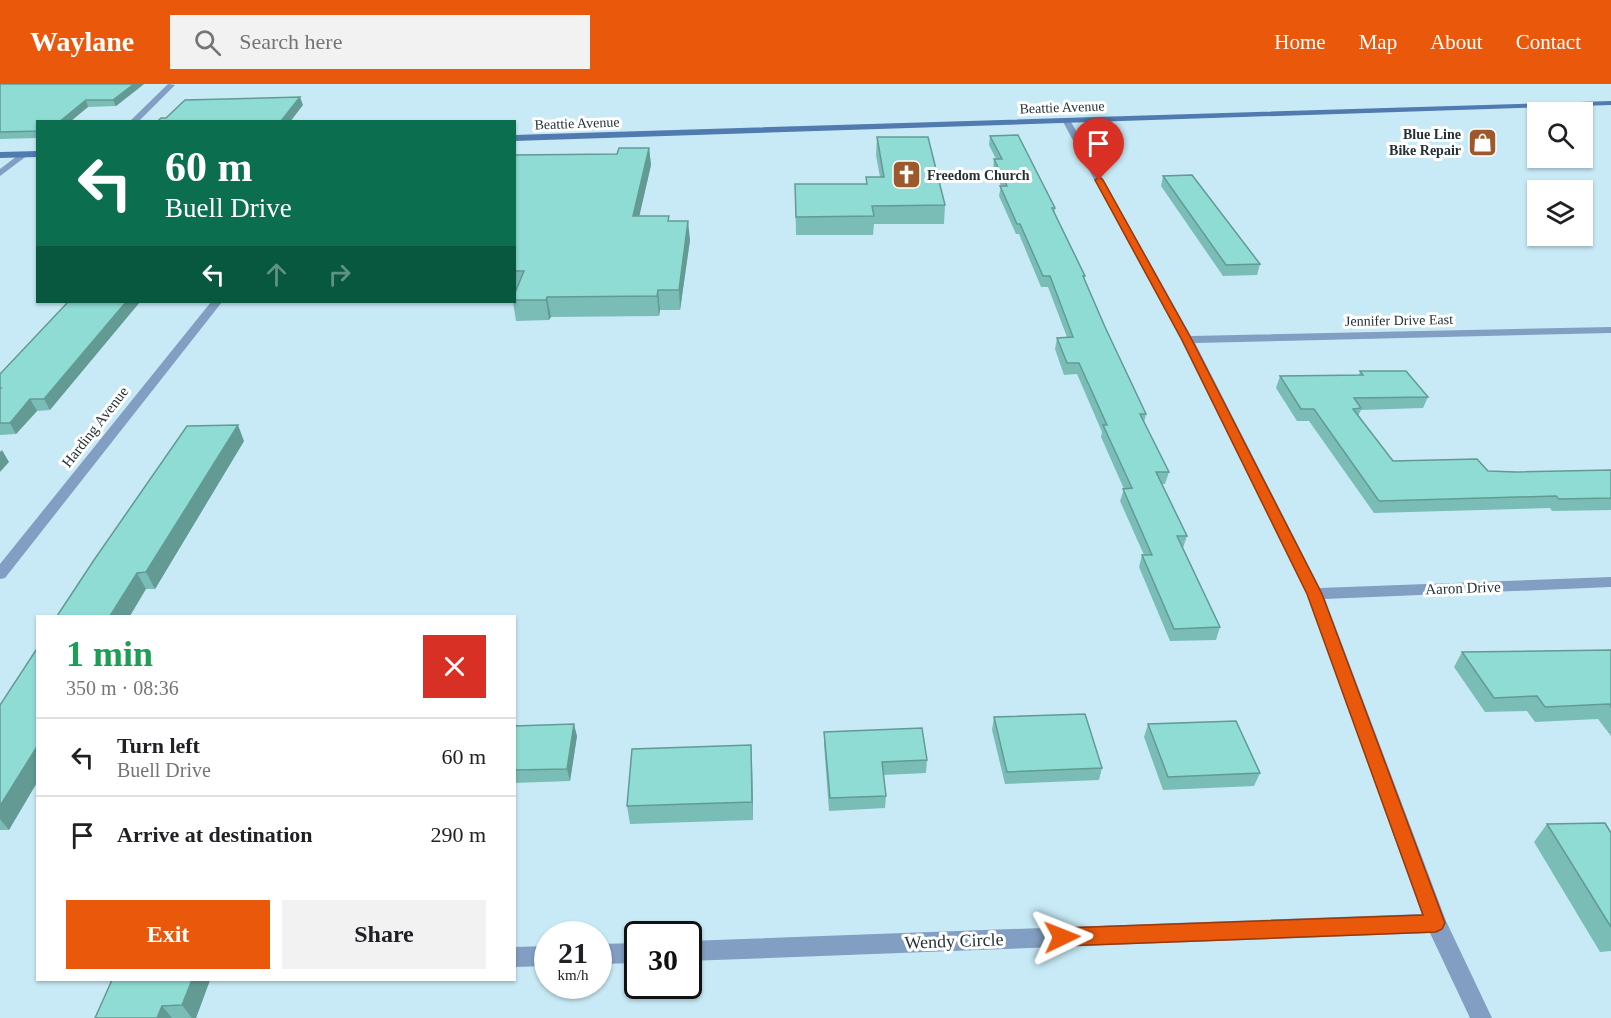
<!DOCTYPE html>
<meta charset="utf-8">
<style>
:root{--surface:#fff;--page:#f2f2f2;--text:#202124;--muted:#757577;--line:#e0e0e0;--accent:#ea580c}
body{margin:0;font-family:Georgia,serif;background:var(--page);color:var(--text);height:100vh;display:flex;flex-direction:column;font-size:22px;white-space:nowrap}
*{box-sizing:border-box;margin:0}
p{font-size:20px;color:var(--muted)}
.icon{flex:none;width:33px;height:33px;fill:none;stroke:currentColor;stroke-width:2;stroke-linecap:round;stroke-linejoin:round}
.map{position:relative;flex:1;overflow:hidden}
.details{position:absolute;left:36px;top:531px;width:480px;height:366px;display:flex;flex-direction:column;background:var(--surface);border-radius:0px;box-shadow:0 2px 4px #0004}
.details>*{flex:none}
.top-card{position:absolute;left:36px;top:36px;width:480px;height:183px;border-radius:0px;box-shadow:0 2px 4px #0004;background:#0b6e4f;color:#fff;overflow:hidden}
.buttons{position:absolute;left:1527px;top:18px;display:grid;gap:12px}
.buttons a{display:grid;place-items:center;width:66px;height:66px;border-radius:0px;background:var(--surface);box-shadow:0 2px 4px #0004;font-size:30px}
.speed{position:absolute;left:534px;top:837px;display:flex;gap:12px;font-size:30px;font-weight:700;text-align:center}
.speed>*{display:grid;place-content:center;width:78px;height:78px;border-radius:50%;background:var(--surface);box-shadow:0 2px 4px #0004;line-height:1}
.speed small{font-size:15px;font-weight:400}
.speed .limit{border:3px solid #111;border-radius:9px;background:#fff;color:#111}
.pin{position:absolute;display:grid;place-items:center;width:51px;height:51px;color:#fff;margin:-62px -26px;border-radius:50% 50% 50% 0;rotate:-45deg;box-shadow:0 0 6px #0007}
.pin .icon{rotate:45deg}
.me{position:absolute;width:66px;margin:-33px;rotate:88deg;stroke-linejoin:round;filter:drop-shadow(0 0 4px #0008)}
.turn{display:flex;align-items:center;gap:21px;height:126px;padding:0 30px;font-size:27px}
.turn .icon{width:78px;height:78px;stroke-width:2.5}
.turn b{display:block;font-size:42px;line-height:51px}
.lanes{display:flex;align-items:center;height:57px;padding:0 30px;background:#0003;justify-content:center;gap:30px;direction:ltr}
.lanes .off{opacity:.35}
.round{display:grid;place-items:center;flex:none;width:63px;height:63px;border-radius:0px;background:var(--page)}
.headline{display:flex;align-items:center;justify-content:space-between;height:102px;padding:0 30px}
h1{font-size:36px;font-weight:800;line-height:45px;color:#1e9e55}
.button{display:flex;gap:12px;margin-top:auto;padding:12px 30px}
.button a{flex:1;height:69px;border-radius:0px;background:var(--accent);color:#fff;font-size:24px;font-weight:800;line-height:69px;text-align:center}
.button a+a{background:var(--page);color:var(--text)}
ul{padding:0;list-style:none}
li{display:flex;align-items:center;gap:18px;height:78px;padding:0 30px;border-top:2px solid var(--line)}
li div{flex:1}
li b{display:block;font-size:22px}
li em{font-style:normal}
header{display:flex;align-items:center;gap:36px;box-sizing:border-box;height:84px;padding:0 30px;background:var(--accent);color:#fff}
header strong{font-size:28px}
nav{display:flex;gap:33px;margin-inline-start:auto;font-size:21px}
.search{width:420px;height:54px;background:var(--page);display:flex;align-items:center;gap:15px;box-sizing:border-box;padding:0 21px;border-radius:0px;color:var(--muted);font-size:22px}
.map>svg:first-child{display:block}
</style>
<header>
<strong>Waylane</strong>
<div class="search"><svg class="icon" aria-label="search" viewBox="0 0 24 24"><circle cx="10" cy="10" r="6"/><path d="M15 15l6 6"/></svg>Search here</div>
<nav><a>Home</a><a>Map</a><a>About</a><a>Contact</a></nav>
</header>
<div class="map">
<svg width="1611" height="934" viewBox="0 0 1611 934">
<rect width="100%" height="100%" fill="#c8eaf6"/>
<g fill="none" stroke-linecap="round" stroke-linejoin="round">
<path fill="#829ec2" fill-rule="evenodd" d="M 168,0 L 175,1 L 138,38 L 129,38 Z
M 1063,34 L 1070,36 L 1191,252 L 1611,243 L 1611,249 L 1195,259 L 1320,504 L 1611,493 L 1611,503 L 1325,515 L 1446,837 L 1492,934 L 1470,934 L 1430,849 L 688,877 L 688,857 L 1422,830 L 1307,510 L 1181,256 L 1062,36 Z
M 21,69 L 28,71 L 0,92 L 0,85 Z
M 211,218 L 222,218 L 5,494 L 0,495 L 0,480 Z
M 638,859 L 638,879 L 598,880 L 598,860 Z
M 548,862 L 548,882 L 514,883 L 514,863 Z"/>
<path fill="#517bb0" fill-rule="evenodd" d="M 1611,17 L 1611,21 L 514,57 L 514,51 Z
M 38,67 L 38,73 L 0,74 L 0,68 Z"/>
</g>
<path fill="#7abdb6" d="M 0,0 L 144,0 L 116,22 L 88,23 L 38,38 L 38,54 L 0,55 Z
M 990,52 L 1055,124 L 1054,130 L 1085,192 L 1084,195 L 1105,243 L 1146,330 L 1144,339 L 1169,388 L 1165,400 L 1162,400 L 1187,452 L 1183,464 L 1220,543 L 1216,556 L 1170,557 L 1139,483 L 1142,471 L 1144,471 L 1120,417 L 1124,405 L 1101,353 L 1102,348 L 1077,290 L 1064,291 L 1055,265 L 1057,254 L 1067,253 L 1048,203 L 1041,203 L 1019,150 L 1016,150 L 999,112 L 1001,102 L 993,85 L 994,75 L 996,75 L 989,61 Z
M 877,53 L 945,121 L 944,140 L 874,140 L 873,151 L 796,151 L 795,100 L 866,100 L 866,93 L 880,93 L 876,71 Z
M 649,64 L 651,81 L 639,132 L 669,137 L 690,156 L 680,226 L 660,226 L 659,232 L 551,233 L 549,236 L 516,237 L 513,218 L 514,218 L 514,211 L 516,206 L 514,206 L 514,71 L 617,70 Z
M 1163,92 L 1260,180 L 1257,191 L 1223,192 L 1161,102 Z
M 68,218 L 50,326 L 37,327 L 16,350 L 0,351 L 0,290 Z
M 1360,287 L 1428,313 L 1423,324 L 1361,326 L 1358,332 L 1393,377 L 1488,387 L 1516,388 L 1611,386 L 1611,426 L 1552,427 L 1550,424 L 1374,429 L 1309,337 L 1297,337 L 1276,304 L 1280,292 L 1359,291 Z
M 244,357 L 155,505 L 146,505 L 57,532 Z
M 1611,566 L 1611,652 L 1598,635 L 1535,638 L 1527,627 L 1485,628 L 1454,583 L 1462,568 Z
M 0,621 L 9,746 L 0,746 Z
M 994,633 L 1102,684 L 1099,696 L 1005,700 L 992,646 Z
M 1148,640 L 1260,689 L 1254,702 L 1163,706 L 1144,653 Z
M 514,642 L 577,652 L 570,697 L 514,699 Z
M 824,648 L 927,676 L 926,689 L 883,691 L 886,712 L 885,724 L 829,727 L 824,660 Z
M 752,679 L 753,736 L 630,740 L 627,722 Z
M 1547,740 L 1611,749 L 1611,867 L 1600,868 L 1534,758 Z
M 112,896 L 210,896 L 196,934 L 95,934 Z"/>
<path fill="#639a94" d="M 134,0 L 144,0 L 116,22 L 113,16 Z
M 300,13 L 303,21 L 290,38 L 281,37 Z
M 86,16 L 88,23 L 70,38 L 59,38 Z
M 649,64 L 651,81 L 635,151 L 633,132 Z
M 688,137 L 690,156 L 680,226 L 679,206 Z
M 658,206 L 660,226 L 659,232 L 657,212 Z
M 547,213 L 551,233 L 549,236 L 546,216 Z
M 126,218 L 140,218 L 50,326 L 44,315 Z
M 30,315 L 37,327 L 16,350 L 10,339 Z
M 238,341 L 244,357 L 155,505 L 146,488 Z
M 2,366 L 9,378 L 0,388 L 0,368 Z
M 137,489 L 146,505 L 130,532 L 110,532 Z
M 574,640 L 577,652 L 570,697 L 567,685 Z
M 38,661 L 38,697 L 9,746 L 0,735 L 0,722 Z
M 751,661 L 752,679 L 753,736 L 752,718 Z
M 192,896 L 210,896 L 196,934 L 192,934 L 182,921 Z
M 162,922 L 172,934 L 157,934 Z"/>
<path fill="#8edcd4" stroke="#639a94" stroke-width="1.5" d="M 0,0 L 134,0 L 113,16 L 86,16 L 59,38 L 38,38 L 38,47 L 0,48 Z
M 300,13 L 281,37 L 157,38 L 161,34 L 166,34 L 185,16 Z
M 1018,51 L 1055,124 L 1052,124 L 1085,192 L 1083,192 L 1105,243 L 1146,330 L 1140,330 L 1169,388 L 1156,388 L 1187,452 L 1177,452 L 1220,543 L 1174,545 L 1142,471 L 1152,471 L 1123,405 L 1132,404 L 1103,341 L 1107,341 L 1079,279 L 1067,279 L 1057,254 L 1073,253 L 1050,192 L 1043,192 L 1020,140 L 1017,140 L 1000,102 L 1007,102 L 994,75 L 1002,75 L 990,52 Z
M 877,53 L 928,53 L 945,121 L 872,122 L 874,132 L 796,133 L 795,100 L 867,100 L 866,93 L 884,93 Z
M 619,64 L 649,64 L 633,132 L 669,132 L 668,137 L 688,137 L 679,206 L 658,206 L 657,212 L 547,213 L 546,216 L 514,216 L 514,211 L 524,187 L 514,187 L 514,71 L 617,70 Z
M 1192,91 L 1260,180 L 1226,181 L 1163,92 Z
M 68,218 L 126,218 L 44,315 L 30,315 L 10,339 L 0,339 L 0,305 L 1,304 L 0,304 L 0,290 Z
M 1360,287 L 1406,287 L 1428,313 L 1354,314 L 1361,324 L 1353,325 L 1393,377 L 1477,375 L 1488,387 L 1516,388 L 1611,386 L 1611,414 L 1559,415 L 1556,412 L 1379,417 L 1314,325 L 1301,325 L 1280,292 L 1363,291 Z
M 238,341 L 146,488 L 137,489 L 110,532 L 57,532 L 94,476 L 187,342 Z
M 38,563 L 38,661 L 0,722 L 0,621 Z
M 1611,566 L 1611,623 L 1609,620 L 1545,623 L 1537,612 L 1494,614 L 1462,568 Z
M 1085,630 L 1102,684 L 1007,688 L 994,633 Z
M 1236,637 L 1260,689 L 1168,693 L 1148,640 Z
M 574,640 L 567,685 L 514,686 L 514,642 Z
M 922,644 L 927,676 L 882,678 L 886,712 L 830,714 L 824,648 Z
M 751,661 L 752,718 L 627,722 L 632,665 Z
M 1605,739 L 1611,749 L 1611,843 L 1547,740 Z
M 112,896 L 192,896 L 182,921 L 162,922 L 157,934 L 95,934 Z"/>
<path fill="#ea580c" stroke="#983908" stroke-width="1.5" d="M 1099,93 L 1103,96 L 1192,256 L 1322,510 L 1445,839 L 1442,845 L 1436,848 L 1062,862 L 1055,859 L 1052,853 L 1055,847 L 1062,844 L 1423,831 L 1307,510 L 1182,256 L 1095,96 Z"/>
<defs>
<symbol id="shop-square" viewBox="-11 -11 22 22"><rect x="-9" y="-9" width="18" height="18" rx="4" fill="#9d582b" stroke="#fff"/><path d="M-5-2.5h2.3a2.7 3.5 0 0 1 5.4 0H5L5.5 6h-11ZM-1.5-2.5h3a1.5 2.3 0 0 0-3 0Z" fill="#fff"/></symbol>
<symbol id="church-square" viewBox="-11 -11 22 22"><rect x="-9" y="-9" width="18" height="18" rx="4" fill="#9d582b" stroke="#fff"/><path d="M-1.2-6h2.4v3.5h3.3v2.4h-3.3V6h-2.4V-.1h-3.3v-2.4h3.3Z" fill="#fff"/></symbol>
</defs>
<g fill-rule="evenodd">
<use href="#shop-square" x="1466" y="42" width="33" height="33"/>
<use href="#church-square" x="890" y="74" width="33" height="33"/>
</g>
<g text-anchor="middle" stroke-width="6" stroke-linejoin="round" paint-order="stroke">
<g font-size="14" fill="#243236" stroke="#fff">
<text transform="translate(1062 23) rotate(-2)" y="5">Beattie Avenue</text>
<text transform="translate(577 39) rotate(-2)" y="5">Beattie Avenue</text>
<text transform="translate(1399 236) rotate(-1)" y="5">Jennifer Drive East</text>
</g>
<g font-size="14" font-weight="bold" fill="#243236" stroke="#fff" text-anchor="end">
<text x="1461" y="55">Blue Line<tspan x="1461" dy="16">Bike Repair</tspan></text>
<text x="927" y="96" text-anchor="start">Freedom Church</text>
</g>
<g font-size="15" fill="#243236" stroke="#fff">
<text transform="translate(95 343) rotate(-52)" y="5">Harding Avenue</text>
<text transform="translate(1463 504) rotate(-2)" y="5">Aaron Drive</text>
</g>
<g font-size="18" fill="#243236" stroke="#fff">
<text transform="translate(954 857) rotate(-2)" y="6">Wendy Circle</text>
</g>
</g>
</svg>
<div class="buttons">
<a><svg class="icon" aria-label="search" viewBox="0 0 24 24"><circle cx="10" cy="10" r="6"/><path d="M15 15l6 6"/></svg></a>
<a><svg class="icon" aria-label="layers" viewBox="0 0 24 24"><path d="M12 4l9 5-9 5-9-5zM3 14l9 5 9-5"/></svg></a>
</div>
<div class="speed"><div>21<small>km/h</small></div><div class="limit">30</div></div>
<div class="pin" style="left:1099px;top:96px;background:#d93025"><svg class="icon" aria-label="arrive" viewBox="0 0 24 24"><path d="M6 21V4h12l-3 4 3 4H6"/></svg></div>
<svg class="me" style="left:1062px;top:853px" viewBox="-20 -20 40 40"><path d="M0-17L14 15 0 8-14 15z" fill="#ea580c" stroke="#fff" stroke-width="4"/></svg>
<div class="top-card">
<div class="turn"><svg class="icon" aria-label="left" viewBox="0 0 24 24"><path d="M17 20v-9H6M10 6l-5 5 5 5"/></svg><div><b>60 m</b>Buell Drive</div></div>
<div class="lanes"><svg class="icon" aria-label="left" viewBox="0 0 24 24"><path d="M17 20v-9H6M10 6l-5 5 5 5"/></svg><svg class="icon off" aria-label="ahead" viewBox="0 0 24 24"><path d="M12 20V5M6 11l6-6 6 6"/></svg><svg class="icon off" aria-label="right" viewBox="0 0 24 24"><path d="M7 20v-9h11M14 6l5 5-5 5"/></svg></div>
</div>
<section class="details">
<div class="headline"><div><h1>1 min</h1><p>350 m · 08:36</p></div><a class="round" style="background:#d93025;color:#fff"><svg class="icon" aria-label="close" viewBox="0 0 24 24"><path d="M6 6l12 12M18 6L6 18"/></svg></a></div>
<ul>
<li><svg class="icon" aria-label="left" viewBox="0 0 24 24"><path d="M17 20v-9H6M10 6l-5 5 5 5"/></svg><div><b>Turn left</b><p>Buell Drive</p></div><em>60 m</em></li>
<li><svg class="icon" aria-label="arrive" viewBox="0 0 24 24"><path d="M6 21V4h12l-3 4 3 4H6"/></svg><div><b>Arrive at destination</b></div><em>290 m</em></li>
</ul>
<div class="button"><a>Exit</a><a>Share</a></div>
</section>
</div>
